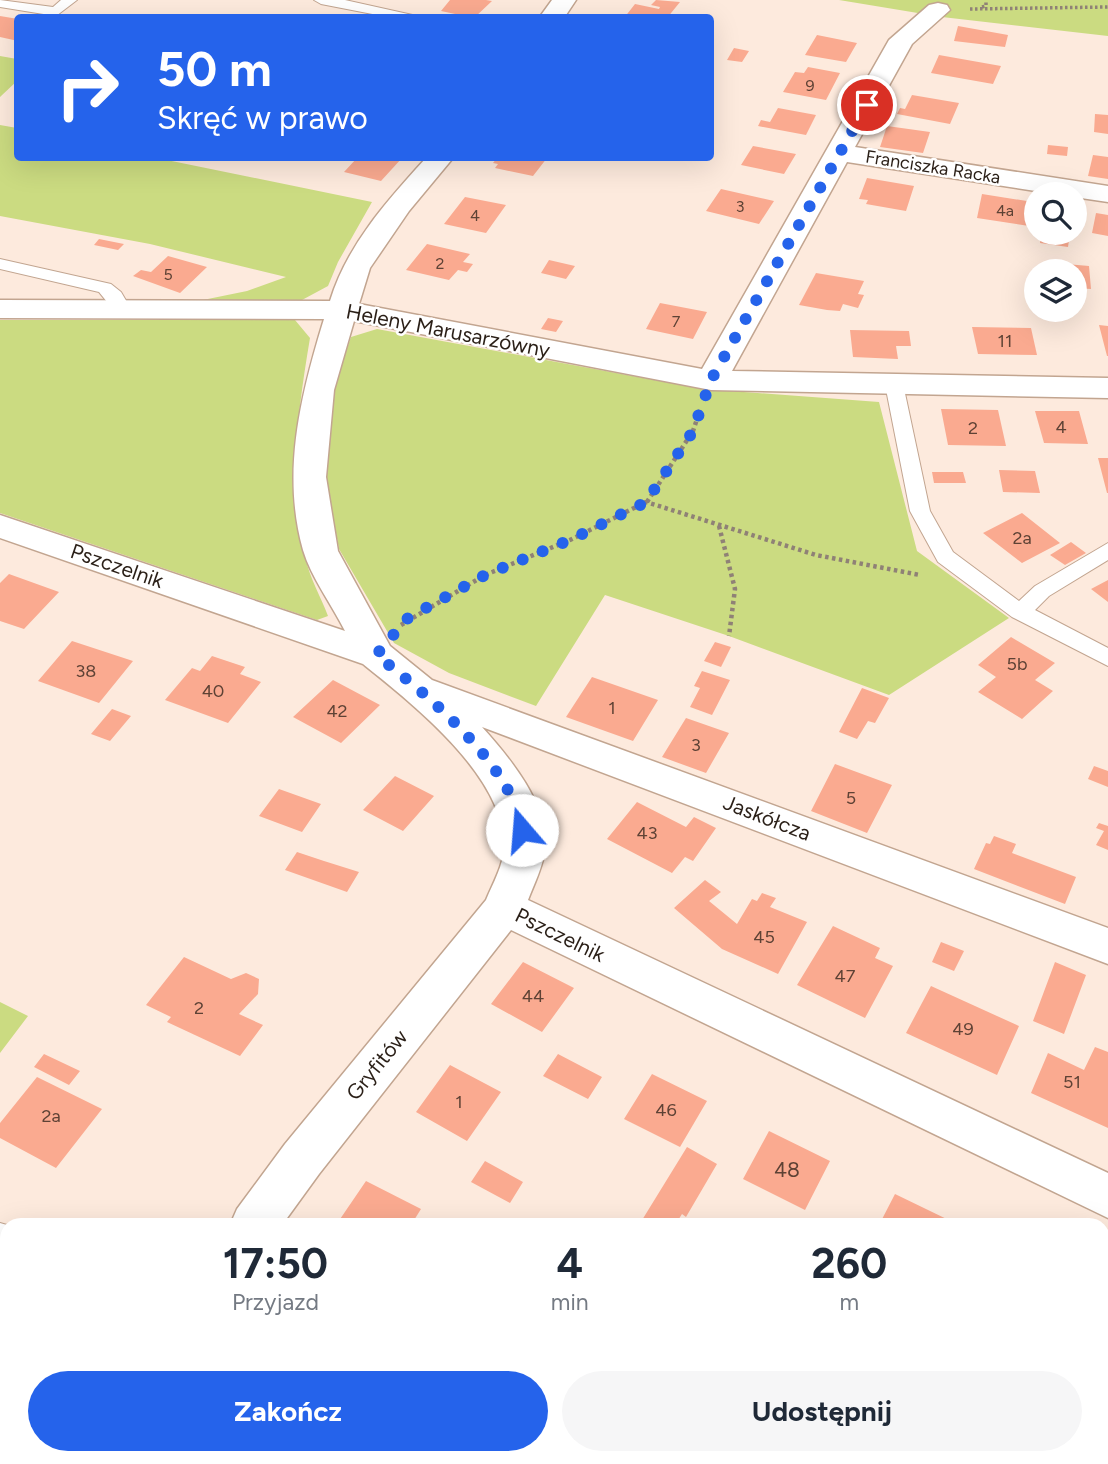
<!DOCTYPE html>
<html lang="pl">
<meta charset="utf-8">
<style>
:root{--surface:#fff;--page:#f6f6f7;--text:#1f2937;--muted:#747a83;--accent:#2563eb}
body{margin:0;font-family:Figtree,sans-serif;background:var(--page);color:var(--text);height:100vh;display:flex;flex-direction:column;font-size:26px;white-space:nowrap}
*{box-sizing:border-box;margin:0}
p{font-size:23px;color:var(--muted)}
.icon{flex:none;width:38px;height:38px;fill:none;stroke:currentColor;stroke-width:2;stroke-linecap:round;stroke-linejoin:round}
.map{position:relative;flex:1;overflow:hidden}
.sheet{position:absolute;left:0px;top:1218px;width:1110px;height:247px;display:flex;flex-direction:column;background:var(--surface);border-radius:21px 21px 0 0;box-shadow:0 7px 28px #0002}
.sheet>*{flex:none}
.top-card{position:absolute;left:14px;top:14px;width:700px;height:147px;border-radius:7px;box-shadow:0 7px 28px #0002;background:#2563eb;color:#fff;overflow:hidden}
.tools{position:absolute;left:1024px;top:182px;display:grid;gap:14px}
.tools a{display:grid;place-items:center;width:63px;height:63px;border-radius:50%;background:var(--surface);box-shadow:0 7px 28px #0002;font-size:35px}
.pin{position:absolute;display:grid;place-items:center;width:60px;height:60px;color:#fff;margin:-30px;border:4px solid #fff;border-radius:50%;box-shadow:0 2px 7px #0007}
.me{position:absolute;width:77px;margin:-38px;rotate:342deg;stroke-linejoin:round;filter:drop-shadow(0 0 5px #0008)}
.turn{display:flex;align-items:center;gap:24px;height:147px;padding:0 28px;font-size:32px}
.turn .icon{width:91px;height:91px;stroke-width:2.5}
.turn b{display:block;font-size:49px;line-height:60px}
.eta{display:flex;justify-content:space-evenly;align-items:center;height:119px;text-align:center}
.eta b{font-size:42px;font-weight:700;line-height:49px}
.button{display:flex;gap:14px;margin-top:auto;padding:14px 28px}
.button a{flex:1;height:80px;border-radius:42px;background:var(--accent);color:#fff;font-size:28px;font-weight:700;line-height:80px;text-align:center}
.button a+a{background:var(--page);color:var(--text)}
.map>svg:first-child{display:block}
</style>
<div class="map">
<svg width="1108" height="1464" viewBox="0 0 1108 1464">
<rect width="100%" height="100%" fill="#fdeadd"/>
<path fill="#cbdb81" d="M 839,0 L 1108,0 L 1108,36 L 942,17 Z
M 0,56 L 17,59 L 18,80 L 0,97 Z
M 0,125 L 17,128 L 18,158 L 157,158 L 372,202 L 338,262 L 328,286 L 302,300 L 198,301 L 247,291 L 286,277 L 150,244 L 0,216 Z
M 0,320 L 295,320 L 310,338 C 297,415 289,479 305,556 C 309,577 321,597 328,616 L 317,620 L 0,513 Z
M 377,329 L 703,389 L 879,402 L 917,551 L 1009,618 L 889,695 L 729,636 L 605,595 L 536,706 L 449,673 L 394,643 L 339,549 L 325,474 L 333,389 L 351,337 Z
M 0,1002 L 28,1016 L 0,1053 Z"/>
<path fill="#faaa90" d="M 450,0 L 486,0 L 492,1 L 474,18 L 441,11 Z
M 656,0 L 680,2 L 667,18 L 624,18 L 635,4 L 659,9 L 660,7 L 651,5 Z
M 0,16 L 18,19 L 18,41 L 0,37 Z
M 958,26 L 1008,35 L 1005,47 L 954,41 Z
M 817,35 L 857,43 L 846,62 L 805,55 Z
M 734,48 L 749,51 L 742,62 L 727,60 Z
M 939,55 L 1001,66 L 993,84 L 931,73 Z
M 808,67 L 840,73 L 826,100 L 783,92 L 795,72 L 804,73 Z
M 912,95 L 959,103 L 950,124 L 897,114 L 900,108 L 905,109 Z
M 778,108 L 816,115 L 806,135 L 758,126 L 761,120 L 770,122 Z
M 1095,114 L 1108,115 L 1108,134 L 1094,132 Z
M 887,126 L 930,132 L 923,153 L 880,147 Z
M 1048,145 L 1068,147 L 1067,156 L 1047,154 Z
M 753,146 L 796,154 L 784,174 L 741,165 Z
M 1093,155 L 1108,157 L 1108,179 L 1088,176 Z
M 357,158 L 402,158 L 381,181 L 344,172 Z
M 497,158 L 547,158 L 533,176 L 495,168 L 498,164 L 493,163 Z
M 867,178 L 914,186 L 906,211 L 866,204 L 868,200 L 859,199 Z
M 721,189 L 774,201 L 759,224 L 706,211 Z
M 982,194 L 1033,202 L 1029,226 L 977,218 Z
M 465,197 L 506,205 L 486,233 L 444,224 Z
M 1096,213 L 1108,215 L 1108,236 L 1092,233 Z
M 1042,233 L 1070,233 L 1068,247 L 1040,243 Z
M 99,239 L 124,244 L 118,250 L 94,245 Z
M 427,244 L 470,254 L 463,262 L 473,264 L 467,272 L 458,270 L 449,280 L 406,270 Z
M 168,256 L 207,267 L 180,293 L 133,276 L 141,270 L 151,272 Z
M 549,260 L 575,266 L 566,279 L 541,273 Z
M 1066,264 L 1089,266 L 1091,289 L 1074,288 L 1074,271 L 1067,271 Z
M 816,273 L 864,281 L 858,294 L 864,295 L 858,308 L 843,304 L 840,311 L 827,310 L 799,305 Z
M 660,303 L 707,312 L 693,339 L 646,329 Z
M 548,318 L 563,321 L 556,332 L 541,329 Z
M 1099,325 L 1108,326 L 1108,356 L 1107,356 Z
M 972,327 L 1031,328 L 1037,355 L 978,354 Z
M 850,330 L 909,331 L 911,346 L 896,346 L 898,359 L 853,357 Z
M 941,409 L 998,410 L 1006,446 L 948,445 Z
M 1035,411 L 1079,411 L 1088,444 L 1044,443 Z
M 1098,458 L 1108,458 L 1108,493 L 1107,493 Z
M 999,470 L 1035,471 L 1040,493 L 1003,492 Z
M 932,472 L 963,472 L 966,483 L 934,483 Z
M 1022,513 L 1060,543 L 1022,563 L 983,533 Z
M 1071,542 L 1086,553 L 1065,565 L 1050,555 Z
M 9,574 L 59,592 L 24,629 L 0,621 L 0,583 Z
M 1108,580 L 1108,602 L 1091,589 Z
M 1011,637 L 1055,663 L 1035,680 L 1053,691 L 1022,719 L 978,692 L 996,677 L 978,665 Z
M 72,641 L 133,661 L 99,703 L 38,681 Z
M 715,642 L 731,647 L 721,667 L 704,661 Z
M 212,656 L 245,667 L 240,674 L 261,682 L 228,723 L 165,700 L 192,668 L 200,671 Z
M 702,671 L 730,680 L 712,715 L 690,707 L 700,688 L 694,686 Z
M 592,677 L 658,700 L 633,741 L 566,717 Z
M 333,680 L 380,705 L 341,743 L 293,717 Z
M 862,688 L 889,698 L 875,723 L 868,721 L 857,739 L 839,732 Z
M 112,709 L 131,716 L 110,741 L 91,734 Z
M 686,718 L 729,733 L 706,773 L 662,757 Z
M 835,764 L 892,785 L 867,833 L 811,811 Z
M 1094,766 L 1108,771 L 1108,787 L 1088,779 Z
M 395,776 L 434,796 L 403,831 L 363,810 Z
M 279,789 L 321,804 L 302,832 L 259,816 Z
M 637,802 L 686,827 L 694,817 L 716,828 L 693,861 L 685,857 L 672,873 L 607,839 Z
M 1099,823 L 1108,826 L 1108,850 L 1096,845 L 1104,831 L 1096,828 Z
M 994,836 L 1016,844 L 1012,853 L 1076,877 L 1065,904 L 974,869 L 986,843 L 990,844 Z
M 297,852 L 324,861 L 359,872 L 347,892 L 285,870 Z
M 705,880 L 721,892 L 709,901 L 737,924 L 752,899 L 757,901 L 762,893 L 776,898 L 770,907 L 807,922 L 778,974 L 722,949 L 674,908 Z
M 833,926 L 880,948 L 875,958 L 893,966 L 865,1018 L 797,985 Z
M 941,942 L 964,951 L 954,971 L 932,962 Z
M 184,957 L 231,979 L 246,973 L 259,979 L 258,994 L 239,1014 L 263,1025 L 240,1056 L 167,1022 L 171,1017 L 146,1005 Z
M 523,962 L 574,988 L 542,1032 L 491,1004 Z
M 1055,962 L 1086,975 L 1064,1034 L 1033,1021 Z
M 931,986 L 1019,1026 L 997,1075 L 906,1033 Z
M 1095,1047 L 1108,1052 L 1108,1128 L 1031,1093 L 1048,1053 L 1084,1070 Z
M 44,1054 L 80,1071 L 69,1085 L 34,1067 Z
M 558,1054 L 602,1077 L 588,1099 L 543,1076 Z
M 450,1065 L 501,1092 L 467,1141 L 416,1112 Z
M 652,1074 L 707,1101 L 680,1147 L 624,1119 Z
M 37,1077 L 102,1109 L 56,1168 L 0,1138 L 0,1123 Z
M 769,1131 L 830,1161 L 805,1210 L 743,1179 Z
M 687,1147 L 717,1164 L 686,1217 L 682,1214 L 675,1225 L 639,1225 Z
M 485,1161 L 523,1182 L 510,1203 L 471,1182 Z
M 366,1181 L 421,1209 L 411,1225 L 336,1225 Z
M 895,1194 L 959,1225 L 879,1225 Z
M 1108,1394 L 1108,1431 L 1102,1428 L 1102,1408 Z
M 1102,1438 L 1108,1441 L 1108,1464 L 1043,1464 L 1036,1460 L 1102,1458 Z
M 356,1458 L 523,1458 L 533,1464 L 351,1464 Z
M 943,1458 L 985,1458 L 997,1464 L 940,1464 Z"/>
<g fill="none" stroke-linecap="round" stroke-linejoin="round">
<defs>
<path id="service" d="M 0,0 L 53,7 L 61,0 L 77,0 L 56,16 L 0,7 Z
M 314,0 L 345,0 L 426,18 L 393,18 L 321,4 Z
M 0,259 L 111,284 L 121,292 L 131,309 L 122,314 L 116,313 L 99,292 L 0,269 Z
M 894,378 L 903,384 L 930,511 L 953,552 L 1019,601 L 1035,586 L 1108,543 L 1108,560 L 1049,596 L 1035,610 L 1108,648 L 1108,666 L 1012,617 L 938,562 L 910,511 L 885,384 Z
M 0,1223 L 7,1225 L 7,1252 L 0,1250 Z"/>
<path id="minor" d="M 552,0 L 576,0 L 564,18 L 539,18 Z
M 938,3 L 947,5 L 950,10 L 912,44 L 855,147 L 1108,186 L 1108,202 L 1074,197 L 1074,194 L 1055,194 L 847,162 L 732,371 L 1108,378 L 1108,398 L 711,390 L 354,321 L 334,390 L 326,477 L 338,551 L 390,646 L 432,680 L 1108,928 L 1108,964 L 482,727 C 510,758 549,805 545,849 C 543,867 534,884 528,900 L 1108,1173 L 1108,1218 L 511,930 L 319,1174 L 282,1225 L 230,1225 L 237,1209 L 285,1144 L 486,900 C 493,883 505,863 504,844 C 503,775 413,704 363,664 L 0,538 L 0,515 L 345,631 C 332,605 311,577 303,550 C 281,472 301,394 324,319 L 0,318 L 0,300 L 330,301 C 347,245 387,201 426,158 L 453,158 L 409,211 L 370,268 L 359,304 L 702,369 L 889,40 L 929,5 Z
M 589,1458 L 650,1458 L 652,1464 L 591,1464 Z"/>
</defs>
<use href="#service" stroke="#c2a590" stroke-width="2"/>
<use href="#minor" stroke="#c2a590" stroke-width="3"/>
<path stroke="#8f8176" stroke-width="3.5" stroke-dasharray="2.5 2.5" stroke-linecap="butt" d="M 982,7 L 986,6 L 986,0
M 970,9 L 1108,7"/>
<path stroke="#8f8176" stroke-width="4.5" stroke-dasharray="3.5 3.5" stroke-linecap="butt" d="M 647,502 L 693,431 L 700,410
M 719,526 L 735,589 L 729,636
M 401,625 L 485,575 L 570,540 L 646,502 L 816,555 L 920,575"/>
<use href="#service" fill="#fff" fill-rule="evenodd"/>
<use href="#minor" fill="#fff" fill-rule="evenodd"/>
</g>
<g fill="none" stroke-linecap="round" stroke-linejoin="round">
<path stroke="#2563eb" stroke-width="12" stroke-dasharray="0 21.6" d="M 522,830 C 514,767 425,692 376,655 L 408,618 L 485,575 L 570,540 L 646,502 L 693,431 L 711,380 L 867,105"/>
</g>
<g text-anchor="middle" stroke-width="5" stroke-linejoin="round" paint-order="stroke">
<g font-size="16" fill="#5e4235">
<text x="810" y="91">9</text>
<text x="740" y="212">3</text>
<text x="1005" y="216">4a</text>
<text x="475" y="221">4</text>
<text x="440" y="269">2</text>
<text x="168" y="280">5</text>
<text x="676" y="327">7</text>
</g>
<g font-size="18" fill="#2a1f17" stroke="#fff">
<text transform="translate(933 167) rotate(9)" y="6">Franciszka Racka</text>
</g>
<g font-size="18" fill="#5e4235">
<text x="1005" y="347">11</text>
<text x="1061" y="433">4</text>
<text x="973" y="434">2</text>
<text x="1022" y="544">2a</text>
<text x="1017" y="670">5b</text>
<text x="86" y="677">38</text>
<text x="213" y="697">40</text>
<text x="612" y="714">1</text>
<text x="337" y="717">42</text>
<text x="696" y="751">3</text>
<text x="851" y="804">5</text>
<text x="647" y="839">43</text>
<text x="764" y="943">45</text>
<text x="845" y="982">47</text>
<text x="533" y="1002">44</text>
<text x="199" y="1014">2</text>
<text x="963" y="1035">49</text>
<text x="1072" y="1088">51</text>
<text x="459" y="1108">1</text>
<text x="666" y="1116">46</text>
<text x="51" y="1122">2a</text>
</g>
<g font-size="21" fill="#2a1f17" stroke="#fff">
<text transform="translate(448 331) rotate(11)" y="7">Heleny Marusarzówny</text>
<text transform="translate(117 566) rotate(19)" y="7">Pszczelnik</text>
<text transform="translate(767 818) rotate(21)" y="7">Jaskółcza</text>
<text transform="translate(560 935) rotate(26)" y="7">Pszczelnik</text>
<text transform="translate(377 1065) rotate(-51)" y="7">Gryfitów</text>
</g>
<g font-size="21" fill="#5e4235">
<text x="787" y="1177">48</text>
</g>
</g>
</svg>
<div class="tools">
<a><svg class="icon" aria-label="search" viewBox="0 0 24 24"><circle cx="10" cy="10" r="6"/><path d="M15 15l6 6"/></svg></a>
<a><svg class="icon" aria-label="layers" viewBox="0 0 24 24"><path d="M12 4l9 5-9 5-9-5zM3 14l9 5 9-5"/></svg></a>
</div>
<div class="pin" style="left:867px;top:105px;background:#d93025"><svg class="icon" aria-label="arrive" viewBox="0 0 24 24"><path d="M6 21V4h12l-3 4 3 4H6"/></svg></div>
<svg class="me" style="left:522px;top:830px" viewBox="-20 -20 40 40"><circle r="19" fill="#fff"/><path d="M0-13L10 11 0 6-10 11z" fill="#2563eb"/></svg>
<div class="top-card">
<div class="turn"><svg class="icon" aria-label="right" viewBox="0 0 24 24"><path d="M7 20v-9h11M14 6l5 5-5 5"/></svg><div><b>50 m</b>Skręć w prawo</div></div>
</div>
<section class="sheet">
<div class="eta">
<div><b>17:50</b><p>Przyjazd</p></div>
<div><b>4</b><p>min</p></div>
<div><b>260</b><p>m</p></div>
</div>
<div class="button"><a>Zakończ</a><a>Udostępnij</a></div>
</section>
</div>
